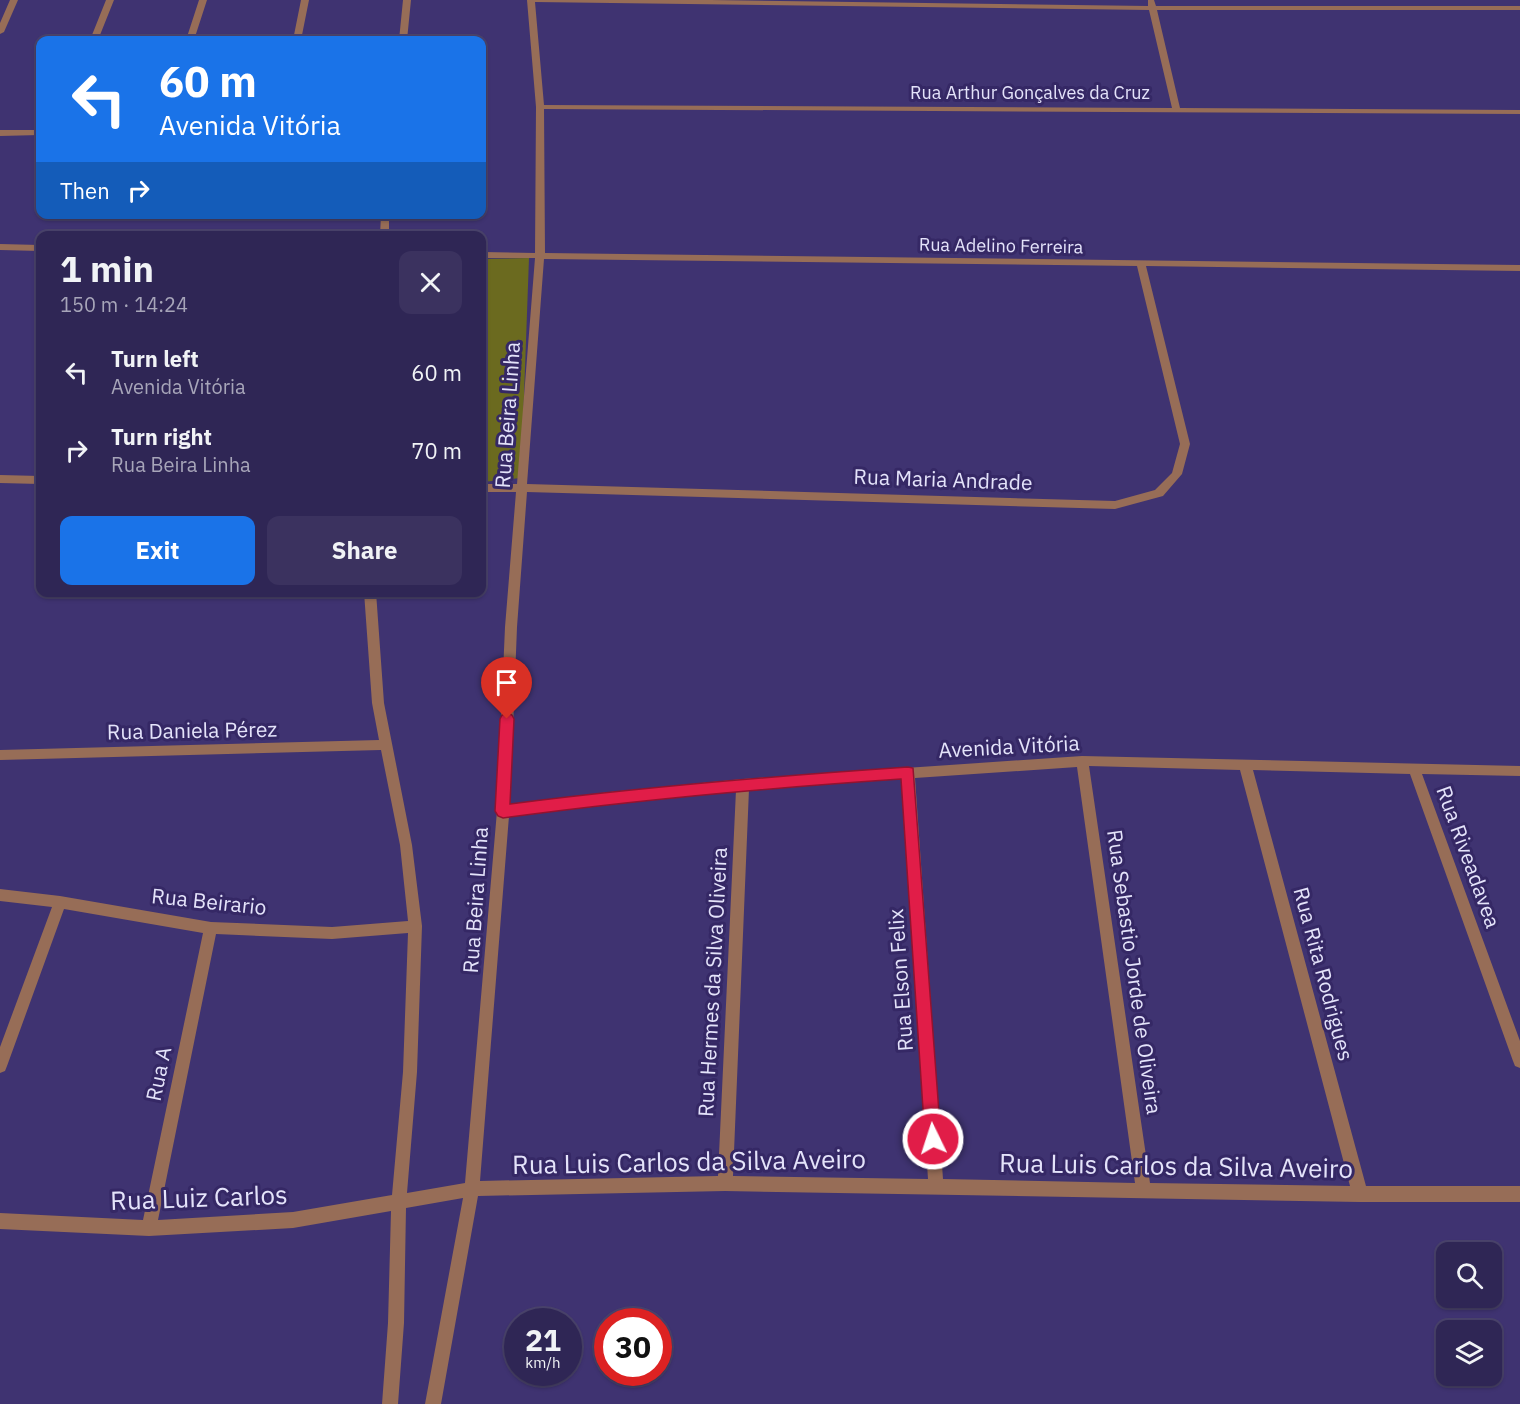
<!DOCTYPE html>
<meta charset="utf-8">
<style>
:root{--surface:#2f2655;--page:#3b325f;--text:#f1f3f6;--muted:#a7a5b9;--line:#4a436c;--accent:#1a73e8}
body{margin:0;font-family:"IBM Plex Sans",sans-serif;background:var(--page);color:var(--text);height:100vh;display:flex;flex-direction:column;font-size:22px;white-space:nowrap}
*{box-sizing:border-box;margin:0}
p{font-size:20px;color:var(--muted)}
.icon{flex:none;width:33px;height:33px;fill:none;stroke:currentColor;stroke-width:2;stroke-linecap:round;stroke-linejoin:round}
.map{position:relative;flex:1;overflow:hidden}
.side{position:absolute;left:36px;top:231px;width:450px;height:366px;display:flex;flex-direction:column;background:var(--surface);border-radius:12px;box-shadow:0 2px 4px #0004,0 0 0 2px var(--line)}
.side>*{flex:none}
.hud{position:absolute;left:36px;top:36px;width:450px;height:183px;border-radius:12px;box-shadow:0 2px 4px #0004,0 0 0 2px var(--line);background:#1a73e8;color:#fff;overflow:hidden}
.buttons{position:absolute;left:1436px;top:1242px;display:grid;gap:12px}
.buttons a{display:grid;place-items:center;width:66px;height:66px;border-radius:12px;background:var(--surface);box-shadow:0 2px 4px #0004,0 0 0 2px var(--line);font-size:30px}
.speed{position:absolute;left:504px;top:1308px;display:flex;gap:12px;font-size:30px;font-weight:700;text-align:center}
.speed>*{display:grid;place-content:center;width:78px;height:78px;border-radius:50%;background:var(--surface);box-shadow:0 2px 4px #0004,0 0 0 2px var(--line);line-height:1}
.speed small{font-size:15px;font-weight:400}
.speed .limit{border:9px solid #d22;background:#fff;color:#111}
.pin{position:absolute;display:grid;place-items:center;width:51px;height:51px;color:#fff;margin:-62px -26px;border-radius:50% 50% 50% 0;rotate:-45deg;box-shadow:0 0 6px #0007}
.pin .icon{rotate:45deg}
.me{position:absolute;width:66px;margin:-33px;rotate:356deg;stroke-linejoin:round;filter:drop-shadow(0 0 4px #0008)}
.turn{display:flex;align-items:center;gap:21px;height:126px;padding:0 24px;font-size:27px}
.turn .icon{width:78px;height:78px;stroke-width:2.5}
.turn b{display:block;font-size:42px;line-height:51px}
.then{display:flex;align-items:center;height:57px;padding:0 24px;background:#0003;gap:12px;font-size:22px}
.round{display:grid;place-items:center;flex:none;width:63px;height:63px;border-radius:12px;background:var(--page)}
.head{display:flex;align-items:center;justify-content:space-between;height:102px;padding:0 24px}
h1{font-size:36px;font-weight:800;line-height:45px}
.action{display:flex;gap:12px;margin-top:auto;padding:12px 24px}
.action a{flex:1;height:69px;border-radius:12px;background:var(--accent);color:#fff;font-size:24px;font-weight:800;line-height:69px;text-align:center}
.action a+a{background:var(--page);color:var(--text)}
ul{padding:0;list-style:none}
li{display:flex;align-items:center;gap:18px;height:78px;padding:0 24px}
li div{flex:1}
li b{display:block;font-size:22px}
li em{font-style:normal}
.map>svg:first-child{display:block}
</style>
<div class="map">
<svg width="1520" height="1404" viewBox="0 0 1520 1404">
<rect width="100%" height="100%" fill="#3f3371"/>
<path fill="#6b6a1f" d="M 529,258 L 521,478 L 482,482 L 482,259 Z"/>
<g fill="none" stroke-linecap="round" stroke-linejoin="round">
<path fill="#976d57" fill-rule="evenodd" d="M 10,0 L 18,0 L 4,32 L 0,34 L 0,23 Z
M 106,0 L 114,0 L 98,40 L 90,40 Z
M 199,0 L 207,0 L 194,40 L 186,40 Z
M 301,0 L 309,0 L 301,40 L 293,40 Z
M 403,0 L 411,0 L 407,40 L 399,40 Z
M 527,0 L 710,0 L 1148,6 L 1148,0 L 1154,0 L 1156,6 L 1520,6 L 1520,10 L 1157,10 L 1180,108 L 1520,110 L 1520,114 L 544,109 L 545,253 L 1520,265 L 1520,271 L 1146,266 L 1190,444 L 1182,474 L 1163,496 L 1115,509 L 527,492 L 517,627 L 510,805 L 610,792 L 743,779 L 1082,756 L 1520,766 L 1520,776 L 1422,774 L 1520,1041 L 1520,1068 L 1515,1066 L 1513,1061 L 1410,774 L 1253,770 L 1366,1186 L 1520,1186 L 1520,1202 L 1360,1202 L 725,1191 L 478,1196 L 441,1404 L 425,1404 L 463,1198 L 406,1208 L 404,1323 L 398,1404 L 382,1404 L 388,1323 L 391,1211 L 293,1228 L 149,1236 L 0,1229 L 0,1213 L 143,1220 L 203,933 L 64,909 L 7,1066 L 5,1071 L 0,1073 L 0,1047 L 52,907 L 0,901 L 0,889 L 60,896 L 211,922 L 332,927 L 408,921 L 400,845 L 381,750 L 0,760 L 0,750 L 379,740 L 372,703 L 364,592 L 376,592 L 384,703 L 412,845 L 422,926 L 417,1072 L 407,1193 L 465,1183 L 497,811 L 505,627 L 516,492 L 482,492 L 482,484 L 517,484 L 535,258 L 482,258 L 482,252 L 535,253 L 536,107 ZM 535,2 L 1149,10 L 1172,108 L 544,105 ZM 544,259 L 1137,266 L 1180,444 L 1172,473 L 1155,490 L 1115,501 L 527,484 ZM 1089,766 L 1240,770 L 1350,1186 L 1150,1183 ZM 1077,767 L 1135,1183 L 943,1179 L 915,778 ZM 902,778 L 928,1179 L 733,1176 L 749,789 ZM 736,790 L 718,1176 L 480,1181 L 509,816 L 610,802 ZM 408,933 L 403,1072 L 392,1195 L 293,1212 L 158,1220 L 216,934 L 332,939 Z
M 0,130 L 40,130 L 40,135 L 0,136 Z
M 381,214 L 389,214 L 389,236 L 380,236 Z
M 0,244 L 40,245 L 40,251 L 0,250 Z
M 0,475 L 40,476 L 40,484 L 0,483 Z"/>
</g>
<path fill="#e11d48" stroke="#92132f" stroke-width="1.5" d="M 507,713 L 512,715 L 514,719 L 510,804 C 642,787 775,776 908,767 L 913,768 L 941,1139 L 939,1145 L 933,1148 L 927,1145 L 925,1139 L 901,779 C 768,788 635,800 503,818 L 498,816 L 495,811 L 500,719 L 502,715 Z"/>
<g text-anchor="middle" stroke-width="6" stroke-linejoin="round" paint-order="stroke">
<g font-size="18" fill="#e4e3fa" stroke="#352865">
<text x="1030" y="99">Rua Arthur Gonçalves da Cruz</text>
<text transform="translate(1001 246) rotate(1)" y="6">Rua Adelino Ferreira</text>
</g>
<g font-size="21" fill="#e4e3fa" stroke="#352865">
<text transform="translate(508 415) rotate(-86)" y="7">Rua Beira Linha</text>
<text transform="translate(943 480) rotate(2)" y="7">Rua Maria Andrade</text>
<text transform="translate(192 731) rotate(-1)" y="7">Rua Daniela Pérez</text>
<text transform="translate(1009 747) rotate(-3)" y="7">Avenida Vitória</text>
<text transform="translate(1468 857) rotate(70)" y="7">Rua Riveadavea</text>
<text transform="translate(476 900) rotate(-86)" y="7">Rua Beira Linha</text>
<text transform="translate(209 902) rotate(6)" y="7">Rua Beirario</text>
<text transform="translate(1134 972) rotate(82)" y="7">Rua Sebastio Jorde de Oliveira</text>
<text transform="translate(1323 974) rotate(75)" y="7">Rua Rita Rodrigues</text>
<text transform="translate(901 980) rotate(-94)" y="7">Rua Elson Felix</text>
<text transform="translate(713 982) rotate(-87)" y="7">Rua Hermes da Silva Oliveira</text>
<text transform="translate(159 1074) rotate(-78)" y="7">Rua A</text>
</g>
<g font-size="26" fill="#e4e3fa" stroke="#352865">
<text transform="translate(689 1162) rotate(-1)" y="9">Rua Luis Carlos da Silva Aveiro</text>
<text transform="translate(1176 1166) rotate(1)" y="9">Rua Luis Carlos da Silva Aveiro</text>
<text transform="translate(199 1198) rotate(-2)" y="9">Rua Luiz Carlos</text>
</g>
</g>
</svg>
<div class="buttons">
<a><svg class="icon" aria-label="search" viewBox="0 0 24 24"><circle cx="10" cy="10" r="6"/><path d="M15 15l6 6"/></svg></a>
<a><svg class="icon" aria-label="layers" viewBox="0 0 24 24"><path d="M12 4l9 5-9 5-9-5zM3 14l9 5 9-5"/></svg></a>
</div>
<div class="speed"><div>21<small>km/h</small></div><div class="limit">30</div></div>
<div class="pin" style="left:507px;top:719px;background:#d93025"><svg class="icon" aria-label="arrive" viewBox="0 0 24 24"><path d="M6 21V4h12l-3 4 3 4H6"/></svg></div>
<svg class="me" style="left:933px;top:1139px" viewBox="-20 -20 40 40"><circle r="17" fill="#e11d48" stroke="#fff" stroke-width="3"/><path d="M0-11L8 9 0 5-8 9z" fill="#fff"/></svg>
<div class="hud">
<div class="turn"><svg class="icon" aria-label="left" viewBox="0 0 24 24"><path d="M17 20v-9H6M10 6l-5 5 5 5"/></svg><div><b>60 m</b>Avenida Vitória</div></div>
<div class="then">Then<svg class="icon" aria-label="right" viewBox="0 0 24 24"><path d="M7 20v-9h11M14 6l5 5-5 5"/></svg></div>
</div>
<section class="side">
<div class="head"><div><h1>1 min</h1><p>150 m · 14:24</p></div><a class="round"><svg class="icon" aria-label="close" viewBox="0 0 24 24"><path d="M6 6l12 12M18 6L6 18"/></svg></a></div>
<ul>
<li><svg class="icon" aria-label="left" viewBox="0 0 24 24"><path d="M17 20v-9H6M10 6l-5 5 5 5"/></svg><div><b>Turn left</b><p>Avenida Vitória</p></div><em>60 m</em></li>
<li><svg class="icon" aria-label="right" viewBox="0 0 24 24"><path d="M7 20v-9h11M14 6l5 5-5 5"/></svg><div><b>Turn right</b><p>Rua Beira Linha</p></div><em>70 m</em></li>
</ul>
<div class="action"><a>Exit</a><a>Share</a></div>
</section>
</div>
